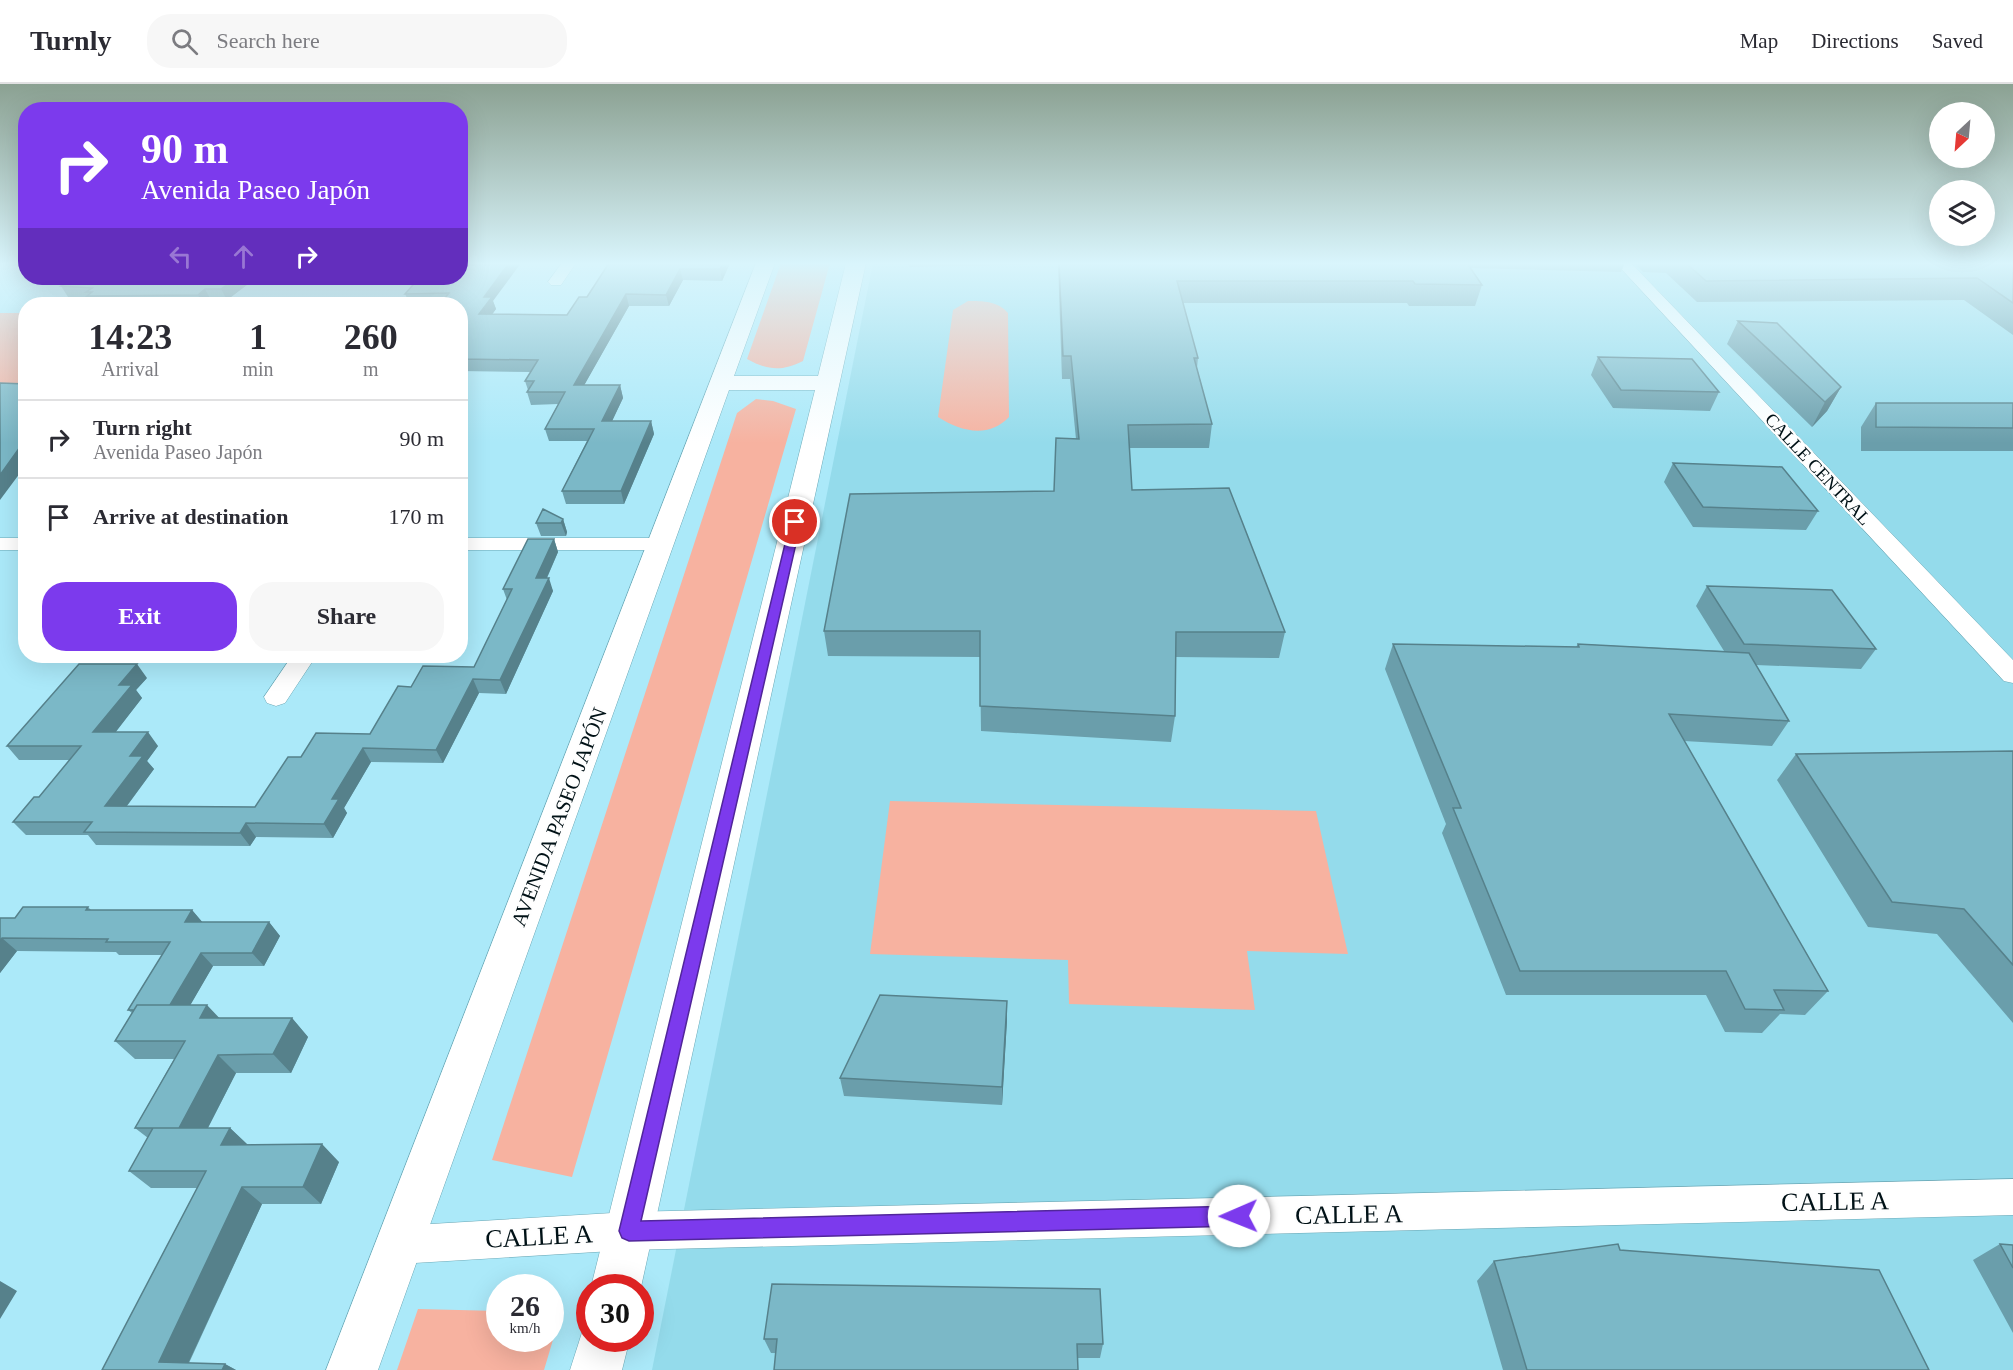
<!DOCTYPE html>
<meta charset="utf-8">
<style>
:root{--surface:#fff;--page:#f7f7f7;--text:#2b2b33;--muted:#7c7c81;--line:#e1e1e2;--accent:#7c3aed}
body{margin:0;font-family:Georgia,serif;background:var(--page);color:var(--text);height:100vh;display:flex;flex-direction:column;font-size:22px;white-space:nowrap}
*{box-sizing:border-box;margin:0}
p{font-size:20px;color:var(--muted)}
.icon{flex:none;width:33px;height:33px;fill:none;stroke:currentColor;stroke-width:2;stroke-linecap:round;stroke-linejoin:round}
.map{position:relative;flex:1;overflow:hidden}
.drawer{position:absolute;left:18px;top:213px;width:450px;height:366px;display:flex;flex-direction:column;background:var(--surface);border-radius:24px;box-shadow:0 6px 24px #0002}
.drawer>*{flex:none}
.guide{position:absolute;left:18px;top:18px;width:450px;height:183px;border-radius:24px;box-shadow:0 6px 24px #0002;background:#7c3aed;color:#fff;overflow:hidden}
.needle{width:39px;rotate:206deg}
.fabs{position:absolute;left:1929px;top:18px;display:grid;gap:12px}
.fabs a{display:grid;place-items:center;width:66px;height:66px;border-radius:50%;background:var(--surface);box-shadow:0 6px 24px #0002;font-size:30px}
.speed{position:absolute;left:486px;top:1190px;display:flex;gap:12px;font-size:30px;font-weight:700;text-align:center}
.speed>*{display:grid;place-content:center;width:78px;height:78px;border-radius:50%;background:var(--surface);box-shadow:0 6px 24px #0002;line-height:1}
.speed small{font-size:15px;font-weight:400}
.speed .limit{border:9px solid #d22;background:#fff;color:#111}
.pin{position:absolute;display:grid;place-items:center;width:51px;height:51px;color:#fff;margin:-26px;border:3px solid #fff;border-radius:50%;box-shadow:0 2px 6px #0007}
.me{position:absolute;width:66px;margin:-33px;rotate:269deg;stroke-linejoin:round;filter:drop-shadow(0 0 4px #0008)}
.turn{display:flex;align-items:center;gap:21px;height:126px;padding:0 24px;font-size:27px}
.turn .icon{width:78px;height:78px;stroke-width:2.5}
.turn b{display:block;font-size:42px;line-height:51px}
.lanes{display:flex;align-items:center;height:57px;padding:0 24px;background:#0003;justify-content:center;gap:30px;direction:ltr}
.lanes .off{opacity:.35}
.eta{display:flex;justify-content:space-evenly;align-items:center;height:102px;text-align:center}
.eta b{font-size:36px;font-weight:800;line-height:42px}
.button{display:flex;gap:12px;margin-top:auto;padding:12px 24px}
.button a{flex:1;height:69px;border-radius:24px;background:var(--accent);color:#fff;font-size:24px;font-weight:800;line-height:69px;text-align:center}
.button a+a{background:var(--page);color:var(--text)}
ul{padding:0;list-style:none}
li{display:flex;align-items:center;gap:18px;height:78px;padding:0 24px;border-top:2px solid var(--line)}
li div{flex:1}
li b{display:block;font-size:22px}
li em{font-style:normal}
header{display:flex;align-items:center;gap:36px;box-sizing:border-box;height:84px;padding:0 30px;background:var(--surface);border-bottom:2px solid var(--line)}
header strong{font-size:28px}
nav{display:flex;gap:33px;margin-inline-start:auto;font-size:21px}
.search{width:420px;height:54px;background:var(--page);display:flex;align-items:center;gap:15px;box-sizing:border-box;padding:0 21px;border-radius:24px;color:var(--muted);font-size:22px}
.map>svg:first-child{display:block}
</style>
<header>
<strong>Turnly</strong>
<div class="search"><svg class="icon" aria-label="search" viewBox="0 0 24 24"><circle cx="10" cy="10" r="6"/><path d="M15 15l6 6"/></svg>Search here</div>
<nav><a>Map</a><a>Directions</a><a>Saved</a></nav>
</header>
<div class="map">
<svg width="2013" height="1286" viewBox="0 0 2013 1286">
<rect width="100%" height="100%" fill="#abe9f9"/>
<path fill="#94dbeb" d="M 873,179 L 2013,179 L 2013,1286 L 652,1286 Z"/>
<path fill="#f7b2a0" d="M 781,179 L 830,179 L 803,277 C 781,288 767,286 747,275 Z
M 968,217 C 983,217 998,217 1008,229 L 1009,333 C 988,355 960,347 938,333 L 953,226 Z
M 0,229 L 25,229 L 25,305 L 0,305 Z
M 756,315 L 773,317 L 796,325 L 572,1093 L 492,1076 L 737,329 Z
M 890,717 L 1316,727 L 1348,870 L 1247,867 L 1255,926 L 1069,920 L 1068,876 L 870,870 Z
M 418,1225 L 499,1227 L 500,1254 L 550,1254 L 551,1228 L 561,1229 L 544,1286 L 397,1286 Z"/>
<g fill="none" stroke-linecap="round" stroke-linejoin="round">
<defs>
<path id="street" d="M 562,179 L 576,179 L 561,201 L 551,201 L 548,198 Z
M 1616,179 L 1631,179 L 2013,576 L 2013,599 L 2004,597 Z
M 0,454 L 26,454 L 26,466 L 0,466 Z
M 460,454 L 660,454 L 668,455 L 671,460 L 668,465 L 660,466 L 460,466 Z
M 292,572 L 316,572 L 285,619 L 276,622 L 267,619 L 264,613 Z
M 2013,1095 L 2013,1131 L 629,1166 L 398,1180 L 385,1174 L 379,1161 L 385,1148 L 398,1142 L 629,1128 Z"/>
<path id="primary" d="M 756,179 L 775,179 L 734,292 L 818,292 L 846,179 L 866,179 L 641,1203 L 591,1203 L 815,306 L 729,306 L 378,1286 L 326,1286 Z
M 590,1234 L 590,1254 L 630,1254 L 622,1286 L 570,1286 L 586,1236 Z"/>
</defs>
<use href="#street" stroke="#6ba8b6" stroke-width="1"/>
<use href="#primary" stroke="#6ba8b6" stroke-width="1"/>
<use href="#street" fill="#fff" fill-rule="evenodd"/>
<use href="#primary" fill="#fff" fill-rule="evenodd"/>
</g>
<path fill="#6a9eab" d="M 609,179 L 730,179 L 722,197 L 683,196 L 669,222 L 629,222 L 584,301 L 620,301 L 623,314 L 612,337 L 651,337 L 654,350 L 624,420 L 566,420 L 562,407 L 587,357 L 549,357 L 545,345 L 558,320 L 531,321 L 527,308 L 528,306 L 525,297 L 531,288 L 460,287 L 460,220 L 410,220 L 405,210 L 416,197 L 412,194 L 460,194 L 493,217 L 496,225 L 492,230 L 567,231 L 587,213 Z
M 909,179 L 1024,179 L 1024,181 L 909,183 Z
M 1058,179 L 1625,179 L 1621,188 L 1471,184 L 1482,201 L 1475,222 L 1409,222 L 1407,219 L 1183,219 L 1198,274 L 1197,284 L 1212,340 L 1209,364 L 1129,364 L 1132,406 L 1285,548 L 1279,574 L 1175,573 L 1175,632 L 1171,658 L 981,647 L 980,573 L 828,572 L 824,547 L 1054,407 L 1076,355 L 1070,295 L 1062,295 Z
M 1634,179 L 2013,179 L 2013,251 L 1964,216 L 1697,218 L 1666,189 L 1643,188 Z
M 256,194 L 227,216 L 211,216 L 206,220 L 92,220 L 88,214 L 68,213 L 61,202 Z
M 1738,237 L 1841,303 L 1827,327 L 1812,343 L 1727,260 Z
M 1598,273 L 1719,308 L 1710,327 L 1613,324 L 1591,291 Z
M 1876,319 L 2013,319 L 2013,367 L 1861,367 L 1861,343 Z
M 1673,379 L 1818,427 L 1806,446 L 1693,443 L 1664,398 Z
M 563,435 L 567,448 L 566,452 L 541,452 L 536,439 Z
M 460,442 L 465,452 L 460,452 Z
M 554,455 L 558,468 L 547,494 L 553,507 L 506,610 L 479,609 L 443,679 L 371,678 L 344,724 L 347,729 L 333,754 L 256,753 L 250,762 L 96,761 L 88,751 L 26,751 L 13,738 L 39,713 L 70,676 L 19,676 L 7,662 L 147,594 L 136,606 L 142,614 L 115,648 L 158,662 L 147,677 L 154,685 L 127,722 L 255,723 L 301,673 L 370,650 L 411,603 L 474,583 L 507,516 L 503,505 Z
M 1707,502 L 1876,565 L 1861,585 L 1756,581 L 1789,637 L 1772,662 L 1684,657 L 1828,907 L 1805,931 L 1780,930 L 1762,949 L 1725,948 L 1706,911 L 1506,911 L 1442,749 L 1446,740 L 1385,585 L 1393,560 L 1576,563 L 1578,560 L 1724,567 L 1696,522 Z
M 2013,667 L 2013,939 L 1937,850 L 1868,843 L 1777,696 L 1796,670 Z
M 88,823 L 91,826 L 192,826 L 202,838 L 269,838 L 280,852 L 264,882 L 213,882 L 190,921 L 220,934 L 292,934 L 308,953 L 291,989 L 236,989 L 208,1044 L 230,1044 L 248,1061 L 339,1078 L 321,1120 L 262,1120 L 189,1279 L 225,1280 L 236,1286 L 102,1286 L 197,1104 L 151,1104 L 129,1087 L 148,1054 L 135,1044 L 174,975 L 135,975 L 115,957 L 132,929 L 128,926 L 162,871 L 119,871 L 116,868 L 17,867 L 0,889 L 0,834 L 15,834 Z
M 1007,917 L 1007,936 L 1002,1021 L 844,1012 L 840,994 Z
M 2000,1160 L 2013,1161 L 2013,1249 L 1973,1176 Z
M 1620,1166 L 1929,1286 L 1503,1286 L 1477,1197 L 1494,1177 Z
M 764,1255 L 1103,1260 L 1100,1274 L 1078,1274 L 771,1269 Z"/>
<path fill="#56818b" d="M 509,179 L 521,179 L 493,217 L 496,225 L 484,242 L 479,230 L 484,213 Z
M 723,179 L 730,179 L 722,197 L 720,185 Z
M 680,185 L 683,196 L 669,222 L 666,211 Z
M 236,194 L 256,194 L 227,216 L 221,205 Z
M 205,205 L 211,216 L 206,220 L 203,220 L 198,211 Z
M 626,210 L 629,222 L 577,314 L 574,301 Z
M 620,301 L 623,314 L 606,350 L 602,337 Z
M 1841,303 L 1827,327 L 1812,343 L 1825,318 Z
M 651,337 L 654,350 L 624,420 L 621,407 Z
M 26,358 L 26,381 L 0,416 L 0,391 L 20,363 Z
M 563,435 L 567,448 L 566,452 L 561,439 Z
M 554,455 L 558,468 L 541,507 L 536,494 Z
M 549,494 L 553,507 L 506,610 L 500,596 Z
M 137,580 L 147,594 L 136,606 L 142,614 L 105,662 L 93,648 L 119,601 Z
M 473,595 L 479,609 L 443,679 L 436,666 Z
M 148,648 L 158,662 L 147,677 L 154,685 L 117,735 L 105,722 L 130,672 Z
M 363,664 L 371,678 L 344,724 L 347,729 L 333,754 L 324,740 L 332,715 Z
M 246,739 L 256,753 L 250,762 L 240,749 Z
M 192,826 L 204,840 L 185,838 Z
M 269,838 L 280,852 L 264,882 L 252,869 Z
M 2,854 L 17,867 L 0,889 L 0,857 Z
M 201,869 L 213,882 L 180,939 L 167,926 Z
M 1007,917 L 1007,936 L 1002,1021 L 1002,1003 Z
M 207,921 L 225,940 L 200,934 Z
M 292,934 L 308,953 L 291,989 L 273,970 Z
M 218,971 L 236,989 L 199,1061 L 179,1044 Z
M 230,1044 L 249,1062 L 221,1061 Z
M 322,1060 L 339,1078 L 321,1120 L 303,1103 Z
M 242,1103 L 262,1120 L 185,1286 L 159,1278 Z
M 0,1197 L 17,1207 L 0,1235 Z
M 225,1280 L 236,1286 L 222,1286 Z"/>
<path fill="#7bb8c7" stroke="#56818b" stroke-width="1.5" d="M 460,179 L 509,179 L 484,213 L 492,213 L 479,230 L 567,231 L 579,213 L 587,213 L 609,179 L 723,179 L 720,185 L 680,185 L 666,211 L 626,210 L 574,301 L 620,301 L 602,337 L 651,337 L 621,407 L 562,407 L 594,345 L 545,345 L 565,308 L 527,308 L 534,297 L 525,297 L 538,276 L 460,275 L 460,220 L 440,220 L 449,209 L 405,210 L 419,194 L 460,194 Z
M 1059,179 L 1467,179 L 1482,201 L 1415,200 L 1413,197 L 1177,197 L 1198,274 L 1194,274 L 1212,340 L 1128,341 L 1132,406 L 1229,404 L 1285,548 L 1176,548 L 1175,632 L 980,622 L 980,547 L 824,547 L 850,410 L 1054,407 L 1056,354 L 1079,355 L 1071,272 L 1063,272 Z
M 1686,179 L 2013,179 L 2013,219 L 1977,194 L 1706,197 Z
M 75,194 L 236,194 L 221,205 L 205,205 L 198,211 L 87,212 L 92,208 L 86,208 L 92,204 L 61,202 Z
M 1738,237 L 1777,239 L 1841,303 L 1825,318 Z
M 1598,273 L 1692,275 L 1719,308 L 1621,306 Z
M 0,299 L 26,300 L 26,358 L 20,363 L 0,391 Z
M 1876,319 L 2013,319 L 2013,344 L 1876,343 Z
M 1673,379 L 1782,383 L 1818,427 L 1703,423 Z
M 543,425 L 563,435 L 561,439 L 536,439 Z
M 528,455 L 554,455 L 536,494 L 549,494 L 500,596 L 473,595 L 436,666 L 363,664 L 332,715 L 339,715 L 324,740 L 246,739 L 240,749 L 84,748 L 92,738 L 13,738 L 34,713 L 39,713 L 81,662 L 7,662 L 79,580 L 137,580 L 119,601 L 132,601 L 93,648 L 148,648 L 130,672 L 143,672 L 105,722 L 255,723 L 288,673 L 301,673 L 316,649 L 370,650 L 398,602 L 411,603 L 423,582 L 474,583 L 512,505 L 503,505 Z
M 1707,502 L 1832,506 L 1876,565 L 1744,560 Z
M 1393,560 L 1579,563 L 1578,560 L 1749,569 L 1789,637 L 1669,630 L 1828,907 L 1774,906 L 1784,926 L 1745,925 L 1726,887 L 1520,887 L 1453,724 L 1461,724 Z
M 2013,667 L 2013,881 L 1964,825 L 1892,818 L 1796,670 Z
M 23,823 L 88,823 L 86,826 L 192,826 L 185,838 L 269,838 L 252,869 L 201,869 L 170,921 L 137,921 L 134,926 L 128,926 L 170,858 L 106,858 L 108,855 L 2,854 L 0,857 L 0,834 L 15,834 Z
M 880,911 L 1007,917 L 1002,1003 L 840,994 Z
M 137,921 L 207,921 L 200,934 L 292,934 L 273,970 L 218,971 L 179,1044 L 135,1044 L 185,957 L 115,957 Z
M 153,1044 L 230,1044 L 221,1061 L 322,1060 L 303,1103 L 242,1103 L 159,1278 L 225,1280 L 222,1286 L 102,1286 L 206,1087 L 129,1087 Z
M 1618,1160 L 1620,1166 L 1879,1186 L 1929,1286 L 1527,1286 L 1494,1177 Z
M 2000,1160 L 2013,1161 L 2013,1184 Z
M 772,1200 L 1100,1205 L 1103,1260 L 1077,1260 L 1078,1286 L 774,1286 L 777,1255 L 764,1255 Z"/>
<linearGradient id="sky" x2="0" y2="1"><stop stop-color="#8ba192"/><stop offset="0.5" stop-color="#d9f5fc"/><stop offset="1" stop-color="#d9f5fc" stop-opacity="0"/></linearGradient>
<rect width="2013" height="359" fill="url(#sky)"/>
<path fill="#7c3aed" stroke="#51269a" stroke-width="1.5" d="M 791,435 L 799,435 L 801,438 L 641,1137 L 1239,1122 L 1246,1125 L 1249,1132 L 1246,1139 L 1239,1142 L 629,1157 L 622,1154 L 619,1147 Z"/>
<g text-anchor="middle" stroke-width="4.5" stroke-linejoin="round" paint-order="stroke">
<g font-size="18" fill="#001116" stroke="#fefefe">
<text transform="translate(1818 385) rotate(47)" y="6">CALLE CENTRAL</text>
</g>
<g font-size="21" fill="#001116" stroke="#fefefe">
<text transform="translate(559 733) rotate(-69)" y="7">AVENIDA PASEO JAPÓN</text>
</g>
<g font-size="26" fill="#001116" stroke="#fefefe">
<text transform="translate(1835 1117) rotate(-1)" y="9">CALLE A</text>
<text transform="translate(1349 1130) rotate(-1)" y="9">CALLE A</text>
<text transform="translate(539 1152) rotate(-3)" y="9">CALLE A</text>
</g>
</g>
</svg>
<div class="fabs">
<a><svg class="needle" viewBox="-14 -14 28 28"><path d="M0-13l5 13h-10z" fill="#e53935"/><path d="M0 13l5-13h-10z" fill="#7c7c81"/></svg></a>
<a><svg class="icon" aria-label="layers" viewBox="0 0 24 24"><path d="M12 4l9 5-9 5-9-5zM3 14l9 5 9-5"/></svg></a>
</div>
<div class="speed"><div>26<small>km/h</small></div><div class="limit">30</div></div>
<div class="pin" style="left:795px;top:438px;background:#d93025"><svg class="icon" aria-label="arrive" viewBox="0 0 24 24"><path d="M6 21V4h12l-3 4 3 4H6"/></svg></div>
<svg class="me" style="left:1239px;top:1132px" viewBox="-20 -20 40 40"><circle r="19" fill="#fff"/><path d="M0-13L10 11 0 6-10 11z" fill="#7c3aed"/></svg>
<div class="guide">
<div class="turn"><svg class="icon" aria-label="right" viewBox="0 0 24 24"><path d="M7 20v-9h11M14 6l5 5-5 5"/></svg><div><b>90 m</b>Avenida Paseo Japón</div></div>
<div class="lanes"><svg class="icon off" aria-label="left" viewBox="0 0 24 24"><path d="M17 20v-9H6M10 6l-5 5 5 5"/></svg><svg class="icon off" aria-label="ahead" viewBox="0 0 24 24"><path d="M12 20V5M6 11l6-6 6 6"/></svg><svg class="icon" aria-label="right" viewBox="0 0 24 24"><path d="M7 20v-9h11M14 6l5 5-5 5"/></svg></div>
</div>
<section class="drawer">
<div class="eta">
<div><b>14:23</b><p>Arrival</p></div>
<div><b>1</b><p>min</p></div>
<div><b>260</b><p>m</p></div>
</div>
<ul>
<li><svg class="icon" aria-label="right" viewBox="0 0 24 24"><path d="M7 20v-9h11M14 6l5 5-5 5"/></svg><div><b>Turn right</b><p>Avenida Paseo Japón</p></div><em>90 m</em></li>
<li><svg class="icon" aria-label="arrive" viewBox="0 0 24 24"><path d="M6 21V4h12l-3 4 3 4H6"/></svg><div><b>Arrive at destination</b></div><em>170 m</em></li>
</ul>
<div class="button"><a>Exit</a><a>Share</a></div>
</section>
</div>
